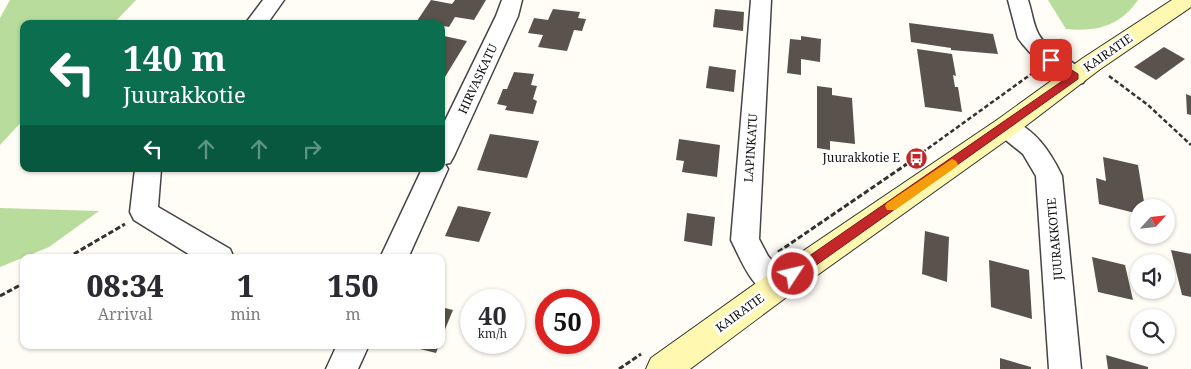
<!DOCTYPE html>
<style>
:root{--surface:#fff;--page:#f7f7f7;--text:#2b2b33;--muted:#7c7c81}
body{margin:0;font-family:"Noto Serif",serif;background:var(--page);color:var(--text);height:100vh;display:flex;flex-direction:column;font-size:19px;white-space:nowrap}
*{box-sizing:border-box;margin:0}
p{font-size:16px;color:var(--muted)}
.icon{flex:none;width:28px;height:28px;fill:none;stroke:currentColor;stroke-width:2;stroke-linecap:round;stroke-linejoin:round}
.map{position:relative;flex:1;overflow:hidden}
.side{position:absolute;left:20px;top:254px;width:425px;height:95px;display:flex;flex-direction:column;background:var(--surface);border-radius:10px;box-shadow:0 1px 4px #0004}
.side>*{flex:none}
.banner{position:absolute;left:20px;top:20px;width:425px;height:152px;border-radius:10px;box-shadow:0 1px 4px #0004;background:#0b6e4f;color:#fff;overflow:hidden}
.needle{width:32px;rotate:63deg}
.controls{position:absolute;left:1130px;top:199px;display:grid;gap:10px}
.controls a{display:grid;place-items:center;width:45px;height:45px;border-radius:50%;background:var(--surface);box-shadow:0 1px 4px #0004;font-size:25px}
.speed{position:absolute;left:460px;top:289px;display:flex;gap:10px;font-size:25px;font-weight:700;text-align:center}
.speed>*{display:grid;place-content:center;width:65px;height:65px;border-radius:50%;background:var(--surface);box-shadow:0 1px 4px #0004;line-height:1}
.speed small{font-size:12px;font-weight:400}
.speed .limit{border:8px solid #d22;background:#fff;color:#111}
.pin{position:absolute;display:grid;place-items:center;width:42px;height:42px;color:#fff;margin:-21px;border-radius:10px;box-shadow:0 2px 8px #0006}
.me{position:absolute;width:55px;margin:-28px;rotate:55deg;stroke-linejoin:round;filter:drop-shadow(0 0 4px #0008)}
.turn{display:flex;align-items:center;gap:18px;height:105px;padding:0 20px;font-size:22px}
.turn .icon{width:65px;height:65px;stroke-width:2.5}
.turn b{display:block;font-size:35px;line-height:42px}
.lanes{display:flex;align-items:center;height:48px;padding:0 20px;background:#0003;justify-content:center;gap:25px;direction:ltr}
.lanes .off{opacity:.35}
.eta{display:flex;justify-content:space-evenly;align-items:center;height:85px;text-align:center}
.eta b{font-size:30px;font-weight:800;line-height:35px}
.map>svg:first-child{display:block}
</style>
<div class="map">
<svg width="1191" height="369" viewBox="0 0 1191 369">
<rect width="100%" height="100%" fill="#fffdf5"/>
<path fill="#b7dc9c" d="M 10,0 L 136,0 L 113,24 L 24,24 L 24,119 L 0,145 L 0,18 Z
M 1048,0 L 1138,0 C 1120,26 1097,32 1066,29 Z
M 0,208 L 99,211 L 49,247 L 0,267 Z"/>
<path fill="#5a524d" d="M 431,0 L 452,4 L 455,0 L 486,0 L 474,20 L 455,17 L 449,27 L 417,21 Z
M 553,9 L 580,12 L 578,18 L 586,19 L 582,31 L 574,30 L 567,51 L 538,47 L 543,35 L 528,33 L 534,18 L 548,20 Z
M 715,9 L 744,12 L 743,31 L 713,27 Z
M 909,23 L 993,34 L 998,54 L 951,50 L 951,48 L 911,42 Z
M 444,36 L 467,41 L 445,77 L 441,76 L 441,40 Z
M 801,36 L 821,39 L 820,62 L 801,59 L 801,75 L 787,73 L 790,39 L 801,40 Z
M 1164,47 L 1185,59 L 1156,80 L 1134,67 Z
M 917,49 L 952,54 L 956,76 L 953,75 L 955,87 L 958,87 L 962,112 L 925,107 Z
M 709,66 L 736,70 L 734,92 L 706,88 Z
M 514,72 L 534,74 L 531,85 L 537,86 L 533,99 L 537,101 L 533,114 L 505,110 L 507,106 L 497,104 L 503,89 L 507,89 Z
M 817,86 L 832,88 L 832,95 L 852,98 L 855,144 L 830,141 L 830,150 L 817,148 Z
M 1186,94 L 1191,96 L 1191,115 L 1187,114 Z
M 490,134 L 539,141 L 527,178 L 477,170 Z
M 679,139 L 720,145 L 717,177 L 682,172 L 684,161 L 676,160 Z
M 1103,157 L 1138,165 L 1145,208 L 1139,208 L 1139,214 L 1099,204 L 1096,178 L 1106,181 Z
M 458,206 L 491,212 L 479,242 L 445,236 Z
M 687,213 L 715,217 L 712,246 L 684,241 Z
M 925,231 L 949,237 L 947,282 L 922,274 Z
M 1171,250 L 1191,254 L 1191,297 L 1182,295 Z
M 1092,257 L 1125,265 L 1133,300 L 1098,292 Z
M 989,260 L 1029,270 L 1032,319 L 991,307 Z
M 441,307 L 453,310 L 441,339 Z
M 404,345 L 439,345 L 436,353 Z
M 1106,355 L 1148,367 L 1148,369 L 1108,369 Z
M 1000,358 L 1031,367 L 1031,369 L 1000,369 Z"/>
<g fill="none" stroke-linecap="round" stroke-linejoin="round">
<defs>
<path id="street" d="M 263,0 L 284,0 L 267,24 L 245,24 Z
M 502,0 L 522,0 L 518,16 L 454,156 L 450,163 L 445,164 L 448,169 L 408,258 L 380,258 L 422,169 L 441,169 L 441,129 L 496,16 Z
M 751,0 L 771,0 L 759,239 L 768,256 L 787,277 L 792,286 L 787,295 L 777,299 C 752,290 742,262 731,240 Z
M 1008,0 L 1028,0 C 1032,11 1033,25 1039,35 C 1049,53 1076,59 1087,77 L 1083,83 C 1081,83 1078,85 1075,85 C 1060,85 1026,50 1018,38 Z
M 1006,118 C 1034,127 1050,151 1062,176 L 1081,369 L 1049,369 L 1036,176 L 1023,154 L 997,133 L 994,127 L 997,121 Z
M 135,169 L 161,169 L 158,207 L 230,249 L 234,258 L 195,258 L 134,220 L 130,212 Z
M 337,345 L 369,345 L 358,369 L 326,369 Z"/>
<path id="secondary" d="M 1172,0 L 1191,0 L 1191,7 L 1099,70 L 1015,134 L 788,296 L 690,369 L 646,369 L 651,358 L 766,276 L 997,120 L 1083,58 Z"/>
</defs>
<use href="#street" stroke="#444" stroke-width="3"/>
<use href="#secondary" stroke="#333" stroke-width="2"/>
<path stroke="#333" stroke-width="2.5" stroke-dasharray="4.5 2.5" stroke-linecap="butt" d="M 1109,76 L 1148,105 L 1191,145
M 905,165 L 1034,72"/>
<path stroke="#333" stroke-width="3" stroke-dasharray="5.5 2.5" stroke-linecap="butt" d="M 778,252 L 907,164
M 67,258 L 125,224
M 0,296 L 24,283
M 619,369 L 641,354"/>
<use href="#street" fill="#fff" fill-rule="evenodd"/>
<use href="#secondary" fill="#fff8b0" fill-rule="evenodd"/>
</g>
<path fill="#c3272a" stroke="#7f191b" d="M 1051,57 L 1078,74 L 1078,79 L 798,278 L 793,280 L 789,278 L 787,274 L 789,270 L 1068,77 L 1047,62 L 1046,60 Z"/>
<path fill="#f59e0b" d="M 952,159 L 956,161 L 958,164 L 956,167 L 895,210 L 887,210 L 885,206 L 887,203 Z"/>
<defs>
<symbol id="bus-disc" viewBox="-11 -11 22 22"><circle r="9.5" fill="#c3272a" stroke="#fff"/><path d="M-5-6H5V4H4V6H2V4H-2V6H-4V4H-5ZM-3.5-4V0h7V-4ZM-3.5 1.2v1.5H-2V1.2ZM2 1.2v1.5H3.5V1.2Z" fill="#fff"/></symbol>
</defs>
<g fill-rule="evenodd">
<use href="#bus-disc" x="904" y="146" width="25" height="25"/>
</g>
<g text-anchor="middle" stroke-width="5" stroke-linejoin="round" paint-order="stroke">
<g font-size="12" fill="#111" stroke="#fff">
<text transform="translate(1108 53) rotate(-35)" y="4">KAIRATIE</text>
<text transform="translate(478 79) rotate(-65)" y="4">HIRVASKATU</text>
<text transform="translate(751 148) rotate(-86)" y="4">LAPINKATU</text>
<text transform="translate(1055 239) rotate(-95)" y="4">JUURAKKOTIE</text>
<text transform="translate(740 313) rotate(-36)" y="4">KAIRATIE</text>
</g>
<g font-size="12" fill="#111" stroke="#fff" text-anchor="end">
<text x="900" y="162">Juurakkotie E</text>
</g>
</g>
</svg>
<div class="controls">
<a><svg class="needle" viewBox="-14 -14 28 28"><path d="M0-13l5 13h-10z" fill="#e53935"/><path d="M0 13l5-13h-10z" fill="#7c7c81"/></svg></a>
<a><svg class="icon" aria-label="sound" viewBox="0 0 24 24"><path d="M4 9h4l5-4v14l-5-4H4zM17 9q2 3 0 6"/></svg></a>
<a><svg class="icon" aria-label="search" viewBox="0 0 24 24"><circle cx="10" cy="10" r="6"/><path d="M15 15l6 6"/></svg></a>
</div>
<div class="speed"><div>40<small>km/h</small></div><div class="limit">50</div></div>
<div class="pin" style="left:1051px;top:60px;background:#d93025"><svg class="icon" aria-label="arrive" viewBox="0 0 24 24"><path d="M6 21V4h12l-3 4 3 4H6"/></svg></div>
<svg class="me" style="left:793px;top:274px" viewBox="-20 -20 40 40"><circle r="17" fill="#c3272a" stroke="#fff" stroke-width="3"/><path d="M0-11L8 9 0 5-8 9z" fill="#fff"/></svg>
<div class="banner">
<div class="turn"><svg class="icon" aria-label="left" viewBox="0 0 24 24"><path d="M17 20v-9H6M10 6l-5 5 5 5"/></svg><div><b>140 m</b>Juurakkotie</div></div>
<div class="lanes"><svg class="icon" aria-label="left" viewBox="0 0 24 24"><path d="M17 20v-9H6M10 6l-5 5 5 5"/></svg><svg class="icon off" aria-label="ahead" viewBox="0 0 24 24"><path d="M12 20V5M6 11l6-6 6 6"/></svg><svg class="icon off" aria-label="ahead" viewBox="0 0 24 24"><path d="M12 20V5M6 11l6-6 6 6"/></svg><svg class="icon off" aria-label="right" viewBox="0 0 24 24"><path d="M7 20v-9h11M14 6l5 5-5 5"/></svg></div>
</div>
<section class="side">
<div class="eta">
<div><b>08:34</b><p>Arrival</p></div>
<div><b>1</b><p>min</p></div>
<div><b>150</b><p>m</p></div>
</div>
</section>
</div>
